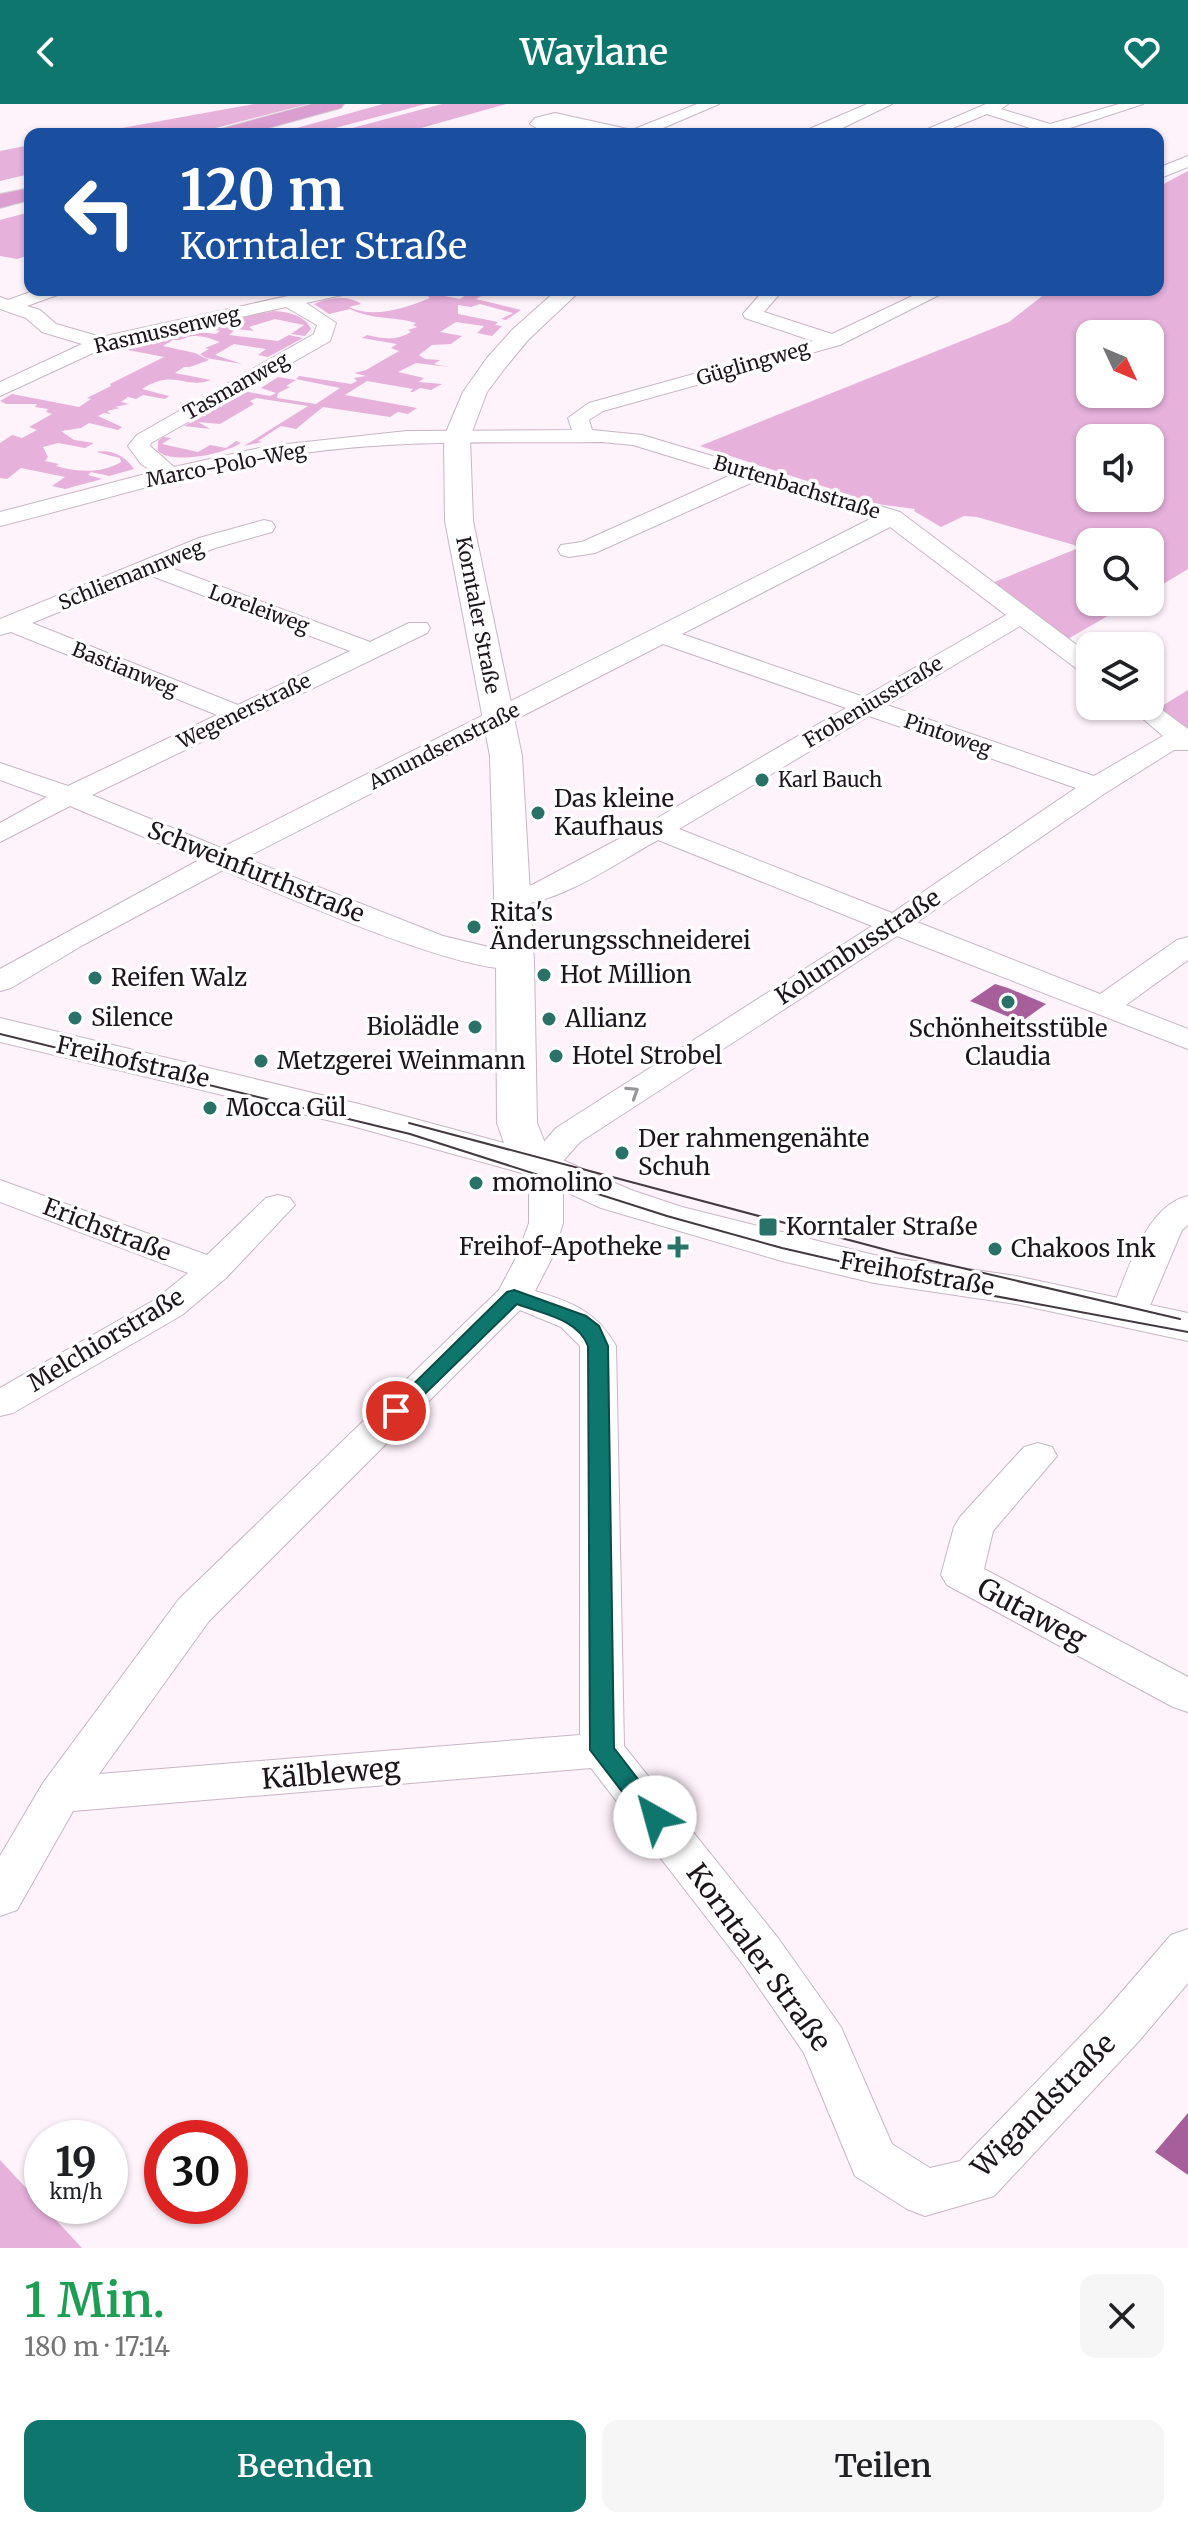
<!DOCTYPE html>
<html lang="de">
<meta charset="utf-8">
<style>
:root{--surface:#fff;--page:#f6f6f6;--text:#202124;--muted:#757577;--accent:#0f766e}
body{margin:0;font-family:Merriweather,serif;background:var(--page);color:var(--text);height:100vh;display:flex;flex-direction:column;font-size:30px;white-space:nowrap}
*{box-sizing:border-box;margin:0}
p{font-size:26px;color:var(--muted)}
.icon{flex:none;width:44px;height:44px;fill:none;stroke:currentColor;stroke-width:2;stroke-linecap:round;stroke-linejoin:round}
.map{position:relative;height:2144px;overflow:hidden}
.side{display:flex;flex-direction:column;background:var(--surface);flex:1}
.side>*{flex:none}
.guide{position:absolute;left:24px;top:24px;width:1140px;height:168px;border-radius:16px;box-shadow:0 2px 6px #0004;background:#1a4fa0;color:#fff;overflow:hidden}
.needle{width:52px;rotate:134deg}
.controls{position:absolute;left:1076px;top:216px;display:grid;gap:16px}
.controls a{display:grid;place-items:center;width:88px;height:88px;border-radius:16px;background:var(--surface);box-shadow:0 2px 6px #0004;font-size:40px}
.speed{position:absolute;left:24px;top:2016px;display:flex;gap:16px;font-size:40px;font-weight:700;text-align:center}
.speed>*{display:grid;place-content:center;width:104px;height:104px;border-radius:50%;background:var(--surface);box-shadow:0 2px 6px #0004;line-height:1}
.speed small{font-size:20px;font-weight:400}
.speed .limit{border:12px solid #d22;background:#fff;color:#111}
.pin{position:absolute;display:grid;place-items:center;width:68px;height:68px;color:#fff;margin:-34px;border:4px solid #fff;border-radius:50%;box-shadow:0 2px 8px #0007}
.me{position:absolute;width:88px;margin:-44px;rotate:322deg;stroke-linejoin:round;filter:drop-shadow(0 0 6px #0008)}
.turn{display:flex;align-items:center;gap:28px;height:168px;padding:0 24px;font-size:36px}
.turn .icon{width:104px;height:104px;stroke-width:2.5}
.turn b{display:block;font-size:56px;line-height:68px}
.round{display:grid;place-items:center;flex:none;width:84px;height:84px;border-radius:16px;background:var(--page)}
.overview{display:flex;align-items:center;justify-content:space-between;height:136px;padding:0 24px}
h1{font-size:48px;font-weight:600;line-height:60px;color:#1e9e55}
.primary-button{display:flex;gap:16px;margin-top:auto;padding:16px 24px}
.primary-button a{flex:1;height:92px;border-radius:16px;background:var(--accent);color:#fff;font-size:32px;font-weight:600;line-height:92px;text-align:center}
.primary-button a+a{background:var(--page);color:var(--text)}
header{display:flex;justify-content:space-between;align-items:center;height:104px;padding:0 24px;background:var(--accent);color:#fff;font-size:36px;font-weight:600}
.map>svg:first-child{display:block}
</style>
<header><svg class="icon" aria-label="back" viewBox="0 0 24 24"><path d="M15 5l-7 7 7 7"/></svg>Waylane<svg class="icon" aria-label="heart" viewBox="0 0 24 24"><path d="M12 20l-8-8c-3-5 5-10 8-4 3-6 11-1 8 4z"/></svg></header>
<div class="map">
<svg width="1188" height="2144" viewBox="0 0 1188 2144">
<rect width="100%" height="100%" fill="#fef2fb"/>
<path fill="#e6b1db" fill-rule="evenodd" d="M 254,0 L 308,0 L 193,30 L 89,30 Z
M 383,0 L 426,0 L 312,30 L 275,30 Z
M 442,0 L 506,0 L 400,30 L 330,30 Z
M 30,41 L 30,70 L 0,77 L 0,47 Z
M 1188,67 L 1188,465 L 1150,488 L 1150,438 L 1090,438 L 1090,498 L 1132,498 L 1066,536 L 992,479 L 1081,443 L 977,413 L 964,412 L 941,423 L 914,407 L 915,405 L 877,400 L 700,342 L 1009,218 L 1050,186 L 1158,186 L 1158,83 ZM 1090,230 L 1150,230 L 1150,290 L 1090,290 ZM 1090,334 L 1150,334 L 1150,394 L 1090,394 Z
M 30,108 L 30,151 L 17,155 L 0,152 L 0,116 Z
M 404,186 L 430,186 L 439,191 L 460,195 L 472,187 L 492,186 L 476,195 L 521,206 L 506,216 L 501,215 L 513,209 L 480,200 L 471,203 L 458,201 L 458,210 L 498,218 L 495,221 L 502,222 L 492,232 L 477,229 L 484,222 L 456,218 L 440,228 L 462,232 L 451,240 L 432,241 L 419,251 L 425,255 L 440,256 L 434,260 L 449,263 L 416,259 L 398,268 L 424,274 L 419,278 L 442,280 L 431,286 L 420,284 L 413,288 L 410,288 L 413,285 L 367,277 L 345,291 L 417,304 L 408,310 L 398,308 L 390,313 L 323,303 L 296,325 L 281,322 L 258,337 L 262,338 L 244,342 L 308,302 L 256,294 L 250,297 L 254,300 L 220,320 L 198,318 L 210,325 L 184,322 L 243,287 L 270,292 L 276,289 L 261,284 L 278,273 L 296,276 L 286,282 L 290,283 L 278,289 L 277,294 L 316,300 L 340,284 L 296,275 L 299,272 L 351,280 L 357,277 L 354,274 L 366,272 L 354,269 L 366,266 L 399,247 L 391,244 L 397,240 L 362,234 L 367,231 C 384,235 396,237 411,228 L 408,226 L 417,223 L 413,221 L 416,219 C 393,212 372,216 350,205 L 329,210 L 314,200 C 329,193 349,191 361,200 L 349,203 C 373,215 406,204 430,194 L 424,189 Z
M 274,207 C 288,208 305,211 311,225 L 305,232 L 291,230 L 304,221 L 275,215 L 249,223 L 254,227 L 236,225 L 229,231 L 278,237 L 289,231 L 303,234 L 268,253 L 258,251 L 266,245 L 234,240 L 215,251 L 242,260 L 206,254 L 200,250 L 209,245 L 205,244 L 220,238 C 208,234 206,232 192,232 C 185,233 182,237 173,236 L 163,242 L 195,249 L 209,256 L 190,263 L 184,263 L 175,269 L 211,276 C 184,286 175,264 142,285 L 169,292 L 165,295 L 143,291 L 136,295 L 128,293 L 121,298 L 129,300 L 115,303 L 120,304 L 107,307 L 111,310 L 104,309 L 98,312 L 122,323 L 118,326 L 89,319 L 81,324 L 61,327 L 74,336 L 94,339 L 85,344 L 58,339 L 43,343 L 48,353 L 45,357 L 59,360 L 56,362 C 77,368 101,370 121,358 L 120,354 L 96,348 C 112,345 126,353 134,365 L 109,372 L 91,368 L 88,371 L 102,375 L 65,385 L 52,382 L 65,373 L 21,364 L 7,375 L 0,374 L 0,339 L 12,331 L 22,334 L 37,326 L 29,323 L 52,310 L 46,308 L 48,305 L 35,303 L 37,300 L 6,300 L 0,297 L 12,290 L 79,303 L 91,295 L 87,294 L 111,282 L 110,280 L 164,253 L 128,246 C 156,228 184,226 216,230 L 220,227 L 199,222 Z
M 163,333 L 171,334 L 162,340 L 198,348 L 210,341 L 226,344 L 236,337 L 241,339 C 224,350 173,361 158,347 L 158,337 Z
M 1188,586 L 1188,629 L 1157,605 Z
M 0,2056 L 82,2144 L 0,2144 Z"/>
<path fill="#a65f9a" d="M 995,880 L 1008,884 L 1046,900 L 1021,918 L 970,897 Z
M 1188,2009 L 1188,2071 L 1155,2048 Z"/>
<g fill="none" stroke-linecap="round" stroke-linejoin="round">
<defs>
<path id="minor" d="M 697,0 L 719,0 L 649,30 L 538,25 L 530,20 L 535,14 L 555,9 L 632,26 Z
M 986,0 L 1008,0 L 1001,5 L 1050,20 L 1119,0 L 1143,0 L 1064,26 L 1064,30 L 1026,30 L 1033,25 L 987,10 L 938,30 L 916,30 Z
M 1188,52 L 1188,63 L 1158,75 L 1158,64 Z
M 36,186 L 62,186 L 60,190 L 27,202 L 40,206 L 56,220 L 101,233 L 315,186 L 349,186 L 347,190 L 306,199 L 336,219 L 330,237 L 151,339 L 150,342 L 174,363 L 269,342 L 407,327 L 572,326 L 568,314 L 589,299 L 813,237 L 745,214 L 743,210 L 764,186 L 783,186 L 764,208 L 832,230 L 925,186 L 949,186 L 840,241 L 603,307 L 589,316 L 592,326 L 642,331 L 900,408 L 1090,551 L 1090,571 L 1081,568 L 1020,522 L 887,601 L 1094,672 L 1163,632 L 1128,602 L 1150,602 L 1150,597 L 1188,625 L 1188,646 L 1174,646 L 1107,688 L 917,818 L 1100,890 L 1177,836 L 1188,833 L 1188,856 L 1126,901 L 1188,925 L 1188,945 L 897,832 L 580,1038 L 563,1057 L 563,1119 L 553,1152 L 535,1187 C 571,1198 597,1207 616,1242 L 624,1642 L 778,1834 L 841,1923 L 892,2040 L 930,2064 L 960,2057 L 1105,1907 L 1171,1831 L 1188,1825 L 1188,1879 L 1139,1937 L 994,2092 L 925,2112 L 907,2105 L 855,2072 L 804,1949 L 744,1862 L 591,1664 L 73,1707 L 17,1806 L 0,1812 L 0,1752 L 43,1679 L 179,1495 L 499,1186 L 517,1152 L 529,1119 L 529,1055 L 556,1024 L 872,822 L 658,736 C 619,757 546,810 502,799 L 497,793 L 502,787 L 532,781 L 647,720 L 846,604 L 663,540 L 245,754 L 443,832 L 526,852 L 530,858 L 526,864 C 474,877 280,790 223,766 L 83,841 L 11,884 L 0,887 L 0,865 L 199,756 L 70,702 L 0,738 L 0,719 L 47,693 L 0,676 L 0,659 L 68,682 L 217,611 L 11,528 L 0,531 L 0,515 L 199,434 L 264,416 L 272,418 L 275,423 L 272,428 L 215,444 L 169,463 L 370,538 L 409,519 L 427,519 L 430,524 L 427,529 L 92,691 L 221,744 L 872,414 L 753,378 L 595,449 L 569,453 L 561,451 L 558,446 L 561,441 L 582,438 L 731,371 L 633,341 L 602,338 C 491,339 377,334 267,355 C 177,372 89,400 0,422 L 0,408 L 153,368 L 141,360 L 128,342 L 137,331 L 314,230 L 317,221 L 286,203 L 106,243 L 0,292 L 0,278 L 82,240 L 42,228 L 26,214 L 0,205 L 0,193 L 8,196 ZM 890,423 L 1006,511 L 864,593 L 682,530 ZM 149,471 L 350,547 L 238,601 L 32,519 ZM 869,612 L 1076,684 L 892,809 L 679,725 ZM 520,1206 L 561,1223 L 580,1242 L 580,1631 L 99,1670 L 209,1517 Z
M 0,1076 L 207,1151 L 266,1094 L 278,1091 L 290,1094 L 295,1101 L 226,1174 L 182,1211 L 13,1309 L 0,1312 L 0,1284 L 156,1195 L 188,1169 L 0,1098 Z
M 1188,1092 L 1188,1121 L 1182,1126 L 1146,1211 L 1141,1219 L 1128,1222 L 1115,1219 L 1110,1211 C 1126,1173 1144,1102 1188,1092 Z
M 1038,1339 L 1052,1343 L 1057,1352 L 993,1427 L 984,1465 L 1188,1573 L 1188,1608 L 1173,1603 L 947,1481 L 941,1471 L 954,1423 L 960,1413 L 1024,1343 Z"/>
<path id="tertiary" d="M 867,0 L 892,0 L 830,30 L 804,30 L 807,26 Z
M 557,186 L 581,186 L 528,236 L 505,264 L 487,288 L 470,333 L 473,417 L 522,652 L 534,858 L 537,1019 L 545,1039 L 558,1054 L 631,1086 L 682,1103 L 874,1151 L 1016,1172 L 1188,1209 L 1188,1237 L 1016,1200 L 874,1179 L 782,1157 L 601,1104 L 529,1071 L 352,1022 L 0,938 L 0,914 L 363,1001 L 504,1039 L 497,1019 L 496,858 L 490,652 L 445,417 L 444,333 L 463,288 L 487,254 L 512,226 Z"/>
<path id="trunk" d="M 312,0 L 344,0 L 341,4 L 247,30 L 214,30 L 217,26 Z
M 30,84 L 30,96 L 0,104 L 0,90 Z"/>
</defs>
<use href="#minor" stroke="#c9b5c5" stroke-width="2"/>
<use href="#tertiary" stroke="#c9b5c5" stroke-width="2"/>
<use href="#trunk" stroke="#d6d5d6" stroke-width="2"/>
<use href="#minor" fill="#fff" fill-rule="evenodd"/>
<use href="#tertiary" fill="#fff" fill-rule="evenodd"/>
<use href="#trunk" fill="#db9ed0" fill-rule="evenodd"/>
<path stroke="#423a40" stroke-width="2" d="M 0,930 L 410,1030 L 667,1112 L 782,1144 L 973,1188 L 1188,1228
M 409,1019 L 898,1149 L 1180,1215"/>
</g>
<defs><path id="oneway-chevron" d="M-2-3.5L2.5 0L-2 3.5" fill="none" stroke-width="1.6" stroke-linecap="round" stroke-linejoin="round" transform="scale(2)"/></defs>
<use stroke="#999699" href="#oneway-chevron" transform="translate(633 988) rotate(-33)"/>
<path fill="#0f766e" stroke="#0a4d48" stroke-width="2" d="M 514,1186 L 586,1212 L 599,1222 L 608,1242 L 614,1644 L 667,1713 L 664,1720 L 655,1722 L 647,1720 L 590,1646 L 588,1242 C 578,1215 543,1210 517,1200 L 403,1311 L 396,1313 L 386,1307 L 507,1188 Z"/>
<g fill="#2a7168" stroke="#fff" stroke-width="3">
<circle cx="762" cy="676" r="8"/>
<circle cx="538" cy="709" r="8"/>
<circle cx="474" cy="823" r="8"/>
<circle cx="544" cy="871" r="8"/>
<circle cx="95" cy="874" r="8"/>
<circle cx="1008" cy="898" r="8"/>
<circle cx="75" cy="914" r="8"/>
<circle cx="549" cy="915" r="8"/>
<circle cx="475" cy="923" r="8"/>
<circle cx="556" cy="952" r="8"/>
<circle cx="261" cy="957" r="8"/>
<circle cx="210" cy="1004" r="8"/>
<circle cx="622" cy="1049" r="8"/>
<circle cx="476" cy="1079" r="8"/>
<rect x="758" y="1113" width="20" height="20" rx="4"/>
<path d="M674 1131h8v8h8v8h-8v8h-8v-8h-8v-8h8z"/>
<circle cx="995" cy="1145" r="8"/>
</g>
<g text-anchor="middle" stroke-width="7" stroke-linejoin="round" paint-order="stroke">
<g font-size="20" fill="#1d161c" stroke="#fff">
<text transform="translate(167 226) rotate(-13)" y="7">Rasmussenweg</text>
<text transform="translate(753 259) rotate(-16)" y="7">Güglingweg</text>
<text transform="translate(236 282) rotate(-29)" y="7">Tasmanweg</text>
<text transform="translate(226 361) rotate(-11)" y="7">Marco-Polo-Weg</text>
<text transform="translate(797 383) rotate(17)" y="7">Burtenbachstraße</text>
<text transform="translate(131 471) rotate(-22)" y="7">Schliemannweg</text>
<text transform="translate(259 505) rotate(20)" y="7">Loreleiweg</text>
<text transform="translate(478 511) rotate(79)" y="7">Korntaler Straße</text>
<text transform="translate(125 565) rotate(22)" y="7">Bastianweg</text>
<text transform="translate(873 598) rotate(-31)" y="7">Frobeniusstraße</text>
<text transform="translate(244 607) rotate(-26)" y="7">Wegenerstraße</text>
<text transform="translate(948 631) rotate(19)" y="7">Pintoweg</text>
<text transform="translate(444 642) rotate(-27)" y="7">Amundsenstraße</text>
</g>
<g font-size="20" fill="#1d161c" stroke="#fff" text-anchor="start">
<text x="778" y="683">Karl Bauch</text>
</g>
<g font-size="24" fill="#1d161c" stroke="#fff" text-anchor="start">
<text x="554" y="703">Das kleine<tspan x="554" dy="28">Kaufhaus</tspan></text>
<text x="490" y="817">Rita's<tspan x="490" dy="28">Änderungsschneiderei</tspan></text>
<text x="560" y="879">Hot Million</text>
<text x="111" y="882">Reifen Walz</text>
<text x="91" y="922">Silence</text>
<text x="565" y="923">Allianz</text>
<text x="459" y="931" text-anchor="end">Biolädle</text>
<text x="1008" y="933" text-anchor="middle">Schönheitsstüble<tspan x="1008" dy="28">Claudia</tspan></text>
<text x="572" y="960">Hotel Strobel</text>
<text x="277" y="965">Metzgerei Weinmann</text>
<text x="226" y="1012">Mocca Gül</text>
<text x="638" y="1043">Der rahmengenähte<tspan x="638" dy="28">Schuh</tspan></text>
<text x="492" y="1087">momolino</text>
<text x="786" y="1131">Korntaler Straße</text>
<text x="662" y="1151" text-anchor="end">Freihof-Apotheke</text>
<text x="1011" y="1153">Chakoos Ink</text>
</g>
<g font-size="24" fill="#1d161c" stroke="#fff">
<text transform="translate(256 768) rotate(22)" y="8">Schweinfurthstraße</text>
<text transform="translate(858 843) rotate(-33)" y="8">Kolumbusstraße</text>
<text transform="translate(133 958) rotate(13)" y="8">Freihofstraße</text>
<text transform="translate(107 1126) rotate(21)" y="8">Erichstraße</text>
<text transform="translate(917 1170) rotate(10)" y="8">Freihofstraße</text>
<text transform="translate(106 1236) rotate(-31)" y="8">Melchiorstraße</text>
</g>
<g font-size="28" fill="#1d161c" stroke="#fff">
<text transform="translate(1032 1509) rotate(28)" y="10">Gutaweg</text>
<text transform="translate(331 1669) rotate(-5)" y="10">Kälbleweg</text>
<text transform="translate(759 1853) rotate(54)" y="10">Korntaler Straße</text>
<text transform="translate(1043 2001) rotate(-45)" y="10">Wigandstraße</text>
</g>
</g>
</svg>
<div class="controls">
<a><svg class="needle" viewBox="-14 -14 28 28"><path d="M0-13l5 13h-10z" fill="#e53935"/><path d="M0 13l5-13h-10z" fill="#757577"/></svg></a>
<a><svg class="icon" aria-label="sound" viewBox="0 0 24 24"><path d="M4 9h4l5-4v14l-5-4H4zM17 9q2 3 0 6"/></svg></a>
<a><svg class="icon" aria-label="search" viewBox="0 0 24 24"><circle cx="10" cy="10" r="6"/><path d="M15 15l6 6"/></svg></a>
<a><svg class="icon" aria-label="layers" viewBox="0 0 24 24"><path d="M12 4l9 5-9 5-9-5zM3 14l9 5 9-5"/></svg></a>
</div>
<div class="speed"><div>19<small>km/h</small></div><div class="limit">30</div></div>
<div class="pin" style="left:396px;top:1307px;background:#d93025"><svg class="icon" aria-label="arrive" viewBox="0 0 24 24"><path d="M6 21V4h12l-3 4 3 4H6"/></svg></div>
<svg class="me" style="left:655px;top:1713px" viewBox="-20 -20 40 40"><circle r="19" fill="#fff"/><path d="M0-13L10 11 0 6-10 11z" fill="#0f766e"/></svg>
<div class="guide">
<div class="turn"><svg class="icon" aria-label="left" viewBox="0 0 24 24"><path d="M17 20v-9H6M10 6l-5 5 5 5"/></svg><div><b>120 m</b>Korntaler Straße</div></div>
</div>
</div>
<section class="side">
<div class="overview"><div><h1>1 Min.</h1><p>180 m · 17:14</p></div><a class="round"><svg class="icon" aria-label="close" viewBox="0 0 24 24"><path d="M6 6l12 12M18 6L6 18"/></svg></a></div>
<div class="primary-button"><a>Beenden</a><a>Teilen</a></div>
</section>
